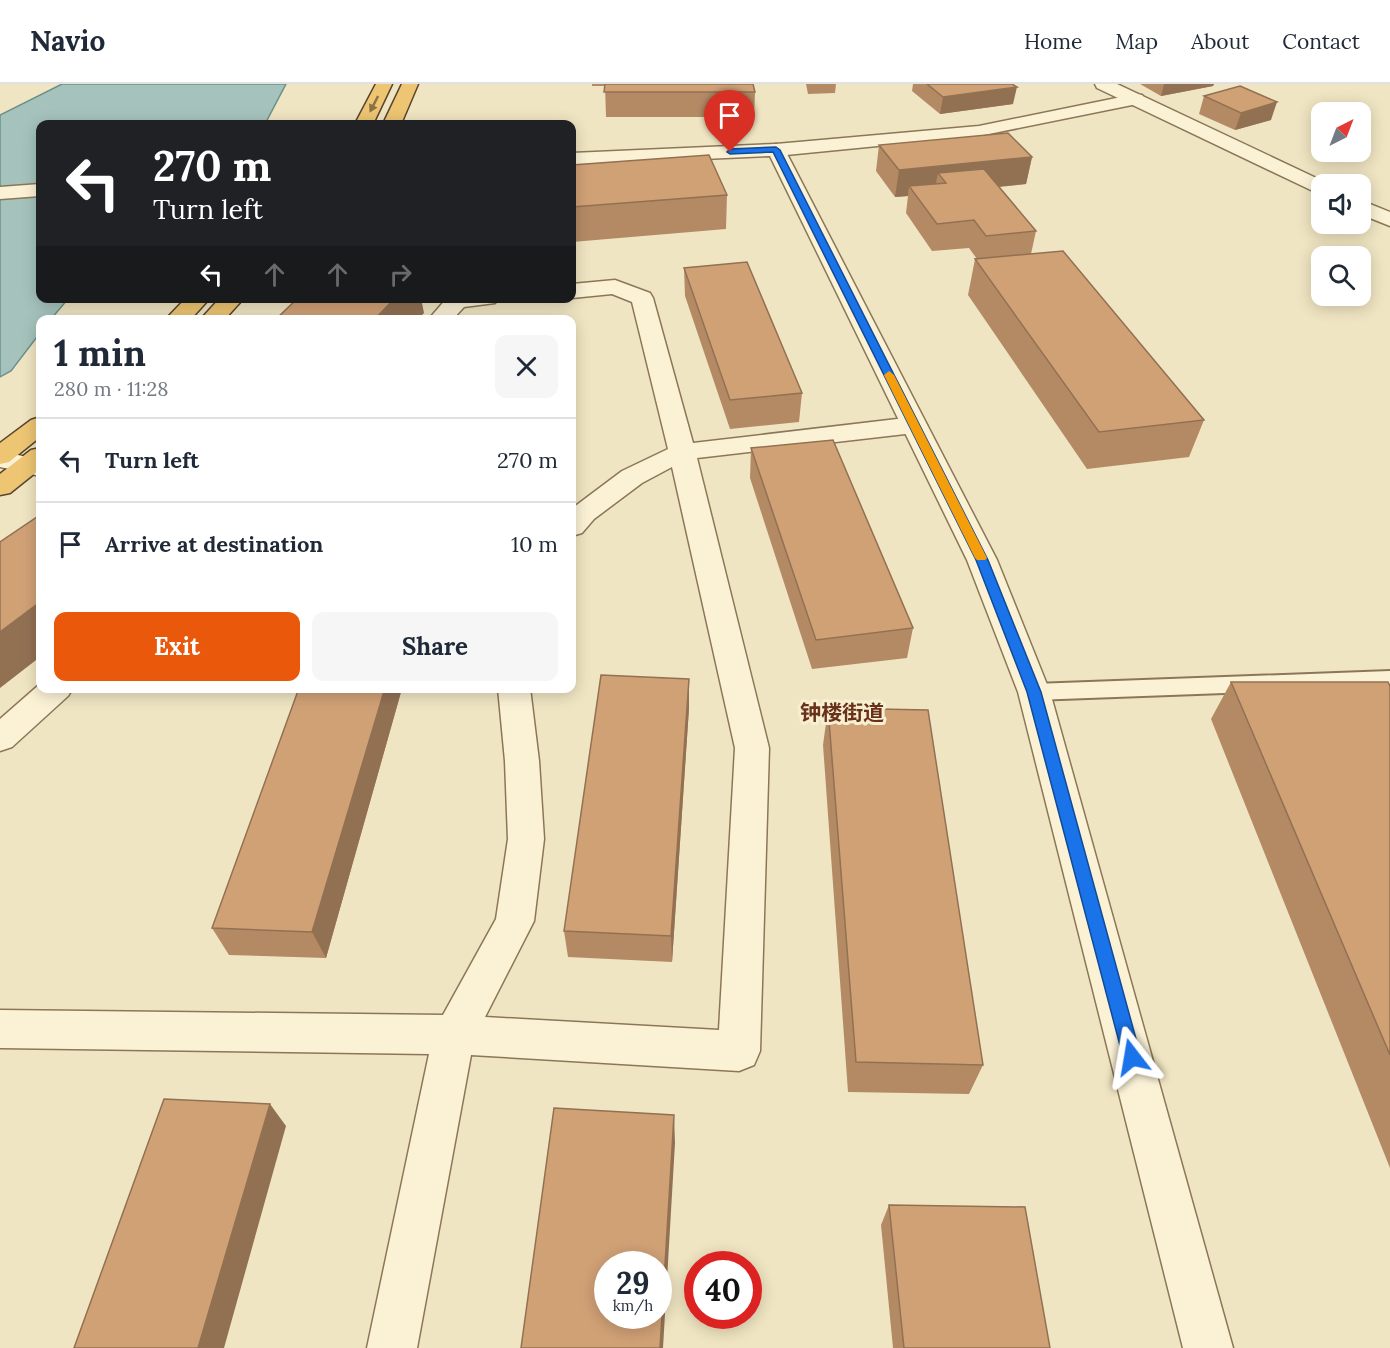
<!DOCTYPE html>
<meta charset="utf-8">
<style>
:root{--surface:#fff;--page:#f6f6f7;--text:#1f2937;--muted:#747a83;--line:#e0e1e3;--accent:#ea580c}
body{margin:0;font-family:Lora,"Noto Sans SC",serif;background:var(--page);color:var(--text);height:100vh;display:flex;flex-direction:column;font-size:22px;white-space:nowrap}
*{box-sizing:border-box;margin:0}
p{font-size:20px;color:var(--muted)}
.icon{flex:none;width:33px;height:33px;fill:none;stroke:currentColor;stroke-width:2;stroke-linecap:round;stroke-linejoin:round}
.map{position:relative;flex:1;overflow:hidden}
.drawer{position:absolute;left:36px;top:231px;width:540px;height:378px;display:flex;flex-direction:column;background:var(--surface);border-radius:12px;box-shadow:0 3px 15px #0003}
.drawer>*{flex:none}
.banner{position:absolute;left:36px;top:36px;width:540px;height:183px;border-radius:12px;box-shadow:0 3px 15px #0003;background:#202124;color:#fff;overflow:hidden}
.needle{width:39px;rotate:42deg}
.controls{position:absolute;left:1311px;top:18px;display:grid;gap:12px}
.controls a{display:grid;place-items:center;width:60px;height:60px;border-radius:12px;background:var(--surface);box-shadow:0 3px 15px #0003;font-size:30px}
.speed{position:absolute;left:594px;top:1167px;display:flex;gap:12px;font-size:30px;font-weight:700;text-align:center}
.speed>*{display:grid;place-content:center;width:78px;height:78px;border-radius:50%;background:var(--surface);box-shadow:0 3px 15px #0003;line-height:1}
.speed small{font-size:15px;font-weight:400}
.speed .limit{border:9px solid #d22;background:#fff;color:#111}
.pin{position:absolute;display:grid;place-items:center;width:51px;height:51px;color:#fff;margin:-62px -26px;border-radius:50% 50% 50% 0;rotate:-45deg;box-shadow:0 0 6px #0007}
.pin .icon{rotate:45deg}
.me{position:absolute;width:66px;margin:-33px;rotate:346deg;stroke-linejoin:round;filter:drop-shadow(0 0 4px #0008)}
.turn{display:flex;align-items:center;gap:21px;height:126px;padding:0 18px;font-size:27px}
.turn .icon{width:78px;height:78px;stroke-width:2.5}
.turn b{display:block;font-size:42px;line-height:51px}
.lanes{display:flex;align-items:center;height:57px;padding:0 18px;background:#0003;justify-content:center;gap:30px;direction:ltr}
.lanes .off{opacity:.35}
.round{display:grid;place-items:center;flex:none;width:63px;height:63px;border-radius:12px;background:var(--page)}
.overview{display:flex;align-items:center;justify-content:space-between;height:102px;padding:0 18px}
h1{font-size:36px;font-weight:800;line-height:45px}
.action{display:flex;gap:12px;margin-top:auto;padding:12px 18px}
.action a{flex:1;height:69px;border-radius:12px;background:var(--accent);color:#fff;font-size:24px;font-weight:800;line-height:69px;text-align:center}
.action a+a{background:var(--page);color:var(--text)}
ul{padding:0;list-style:none}
li{display:flex;align-items:center;gap:18px;height:84px;padding:0 18px;border-top:2px solid var(--line)}
li div{flex:1}
li b{display:block;font-size:22px}
li em{font-style:normal}
header{display:flex;align-items:center;gap:36px;box-sizing:border-box;height:84px;padding:0 30px;background:var(--surface);border-bottom:2px solid var(--line)}
header strong{font-size:28px}
nav{display:flex;gap:33px;margin-inline-start:auto;font-size:21px}
.map>svg:first-child{display:block}
</style>
<header>
<strong>Navio</strong>
<nav><a>Home</a><a>Map</a><a>About</a><a>Contact</a></nav>
</header>
<div class="map">
<svg width="1390" height="1264" viewBox="0 0 1390 1264">
<rect width="100%" height="100%" fill="#f0e5c2"/>
<path fill="#a5c3bc" stroke="#6b918a" stroke-width="1.5" d="M 62,0 L 286,0 L 265,40 L 40,40 L 40,214 L 68,215 L 51,235 L 40,236 L 40,249 L 11,287 L 0,293 L 0,31 Z"/>
<g fill="none" stroke-linecap="round" stroke-linejoin="round">
<defs>
<path id="service" d="M 1390,587 L 1390,603 L 1034,616 L 1026,614 L 1023,608 L 1026,602 L 1034,600 Z"/>
<path id="minor" d="M 1136,10 L 1142,11 L 1145,15 L 1142,19 L 979,52 L 776,72 L 769,70 L 767,66 L 769,62 L 776,60 L 979,42 Z
M 615,196 L 650,209 L 653,214 L 693,359 L 914,333 L 923,336 L 927,341 L 923,346 L 914,349 L 697,374 L 769,664 L 760,967 L 754,981 L 739,987 L 471,971 L 417,1264 L 367,1264 L 429,970 L 0,964 L 0,926 L 443,931 L 496,835 L 508,755 L 505,677 L 498,604 L 530,604 L 539,677 L 544,755 L 534,837 L 485,933 L 719,946 L 735,664 L 672,383 L 642,399 L 594,435 L 582,449 L 572,452 L 572,426 L 574,423 L 622,387 L 668,365 L 632,218 L 612,210 L 572,214 L 572,200 Z
M 447,214 L 498,214 L 495,219 L 464,223 L 452,236 L 428,236 Z
M 0,367 L 40,376 L 40,392 L 0,383 Z
M 40,600 L 40,604 L 73,604 L 68,612 L 12,663 L 0,667 L 0,635 Z"/>
<path id="tertiary" d="M 1095,0 L 1117,0 L 1329,100 L 1322,100 L 1322,110 L 1315,108 L 1097,4 Z
M 776,60 L 783,62 L 785,66 L 997,476 L 1050,608 L 1233,1264 L 1183,1264 L 1018,608 L 967,476 L 770,72 L 572,81 L 572,69 Z
M 40,100 L 40,112 L 0,115 L 0,103 Z
M 1360,116 L 1390,128 L 1390,142 L 1360,130 Z"/>
<path id="trunk" d="M 376,0 L 392,0 L 373,40 L 355,40 Z
M 402,0 L 418,0 L 401,40 L 383,40 Z
M 186,214 L 210,214 L 190,236 L 165,236 Z
M 220,214 L 244,214 L 224,236 L 200,236 Z
M 40,333 L 40,353 L 9,378 L 0,380 L 0,359 L 31,336 Z
M 40,364 L 40,385 L 10,409 L 0,411 L 0,390 L 31,366 Z"/>
</defs>
<use href="#service" stroke="#8b7758" stroke-width="4"/>
<use href="#minor" stroke="#8b7758" stroke-width="3"/>
<use href="#tertiary" stroke="#8b7758" stroke-width="3"/>
<use href="#trunk" stroke="#59442c" stroke-width="3"/>
<use href="#service" fill="#fbf2d6" fill-rule="evenodd"/>
<use href="#minor" fill="#fbf2d6" fill-rule="evenodd"/>
<use href="#tertiary" fill="#fbf2d6" fill-rule="evenodd"/>
<use href="#trunk" fill="#edc573" fill-rule="evenodd"/>
</g>
<path fill="#b48a65" d="M 592,0 L 753,0 L 755,8 L 754,33 L 606,33 L 605,2 L 592,2 Z
M 806,0 L 836,0 L 835,9 L 808,10 Z
M 913,0 L 1012,0 L 1013,20 L 940,30 L 912,7 Z
M 1140,0 L 1214,0 L 1213,2 L 1161,12 Z
M 1204,12 L 1271,36 L 1235,46 L 1199,30 Z
M 879,61 L 1032,73 L 1026,100 L 999,103 L 1036,147 L 1031,170 L 1204,336 L 1189,373 L 1087,385 L 968,211 L 975,175 L 977,175 L 969,164 L 932,167 L 906,129 L 908,112 L 895,113 L 876,87 Z
M 572,81 L 727,111 L 726,145 L 572,158 Z
M 684,184 L 802,309 L 799,338 L 730,345 L 685,212 Z
M 751,364 L 913,544 L 907,574 L 812,585 L 750,394 Z
M 689,595 L 689,624 L 672,878 L 568,873 L 564,847 Z
M 1231,598 L 1390,602 L 1390,1084 L 1211,635 Z
M 401,608 L 326,874 L 229,871 L 212,844 Z
M 828,624 L 983,981 L 969,1010 L 848,1008 L 823,661 Z
M 889,1121 L 1050,1264 L 893,1264 L 881,1141 Z"/>
<path fill="#927153" d="M 1164,0 L 1214,0 L 1213,2 L 1161,12 Z
M 1017,3 L 1013,20 L 940,30 L 943,13 Z
M 1277,18 L 1271,36 L 1235,46 L 1241,29 Z
M 1032,73 L 1026,100 L 944,108 L 946,99 L 938,89 L 934,109 L 909,102 L 908,112 L 895,113 L 899,86 Z
M 395,214 L 421,214 L 424,229 L 417,236 L 374,236 Z
M 40,518 L 40,573 L 0,604 L 0,548 Z
M 689,595 L 689,624 L 672,878 L 671,852 Z
M 385,604 L 400,604 L 401,608 L 326,874 L 312,848 Z
M 270,1020 L 286,1042 L 224,1264 L 198,1264 Z
M 674,1031 L 675,1059 L 663,1264 L 660,1264 Z"/>
<path fill="#d1a176" stroke="#927153" stroke-width="1.5" fill-rule="evenodd" d="M 605,0 L 753,0 L 755,8 L 604,8 Z
M 927,0 L 1012,0 L 1017,3 L 943,13 Z
M 1240,2 L 1277,18 L 1241,29 L 1204,12 Z
M 1008,49 L 1032,73 L 899,86 L 879,61 Z
M 709,71 L 727,111 L 572,123 L 572,81 Z
M 984,85 L 1036,147 L 986,152 L 974,136 L 937,140 L 909,102 L 946,99 L 938,89 Z
M 1063,167 L 1204,336 L 1099,348 L 975,175 Z
M 747,178 L 802,309 L 730,316 L 684,184 Z
M 298,214 L 395,214 L 374,236 L 275,236 Z
M 833,356 L 913,544 L 816,556 L 751,364 Z
M 40,431 L 40,518 L 0,548 L 0,458 Z
M 601,591 L 689,595 L 671,852 L 564,847 Z
M 1231,598 L 1388,598 L 1390,602 L 1390,971 Z
M 299,604 L 385,604 L 312,848 L 212,844 Z
M 828,624 L 928,626 L 983,981 L 856,978 Z
M 164,1015 L 270,1020 L 198,1264 L 74,1264 Z
M 554,1024 L 674,1031 L 660,1264 L 521,1264 ZM 608,1180 L 658,1180 L 658,1232 L 608,1232 Z
M 889,1121 L 1025,1123 L 1050,1264 L 904,1264 Z"/>
<defs><path id="oneway-solid" d="M-6-.8H1V-3.2L6.5 0L1 3.2V.8H-6Z" transform="scale(1.5)"/></defs>
<use fill="#8b7144" href="#oneway-solid" transform="translate(374 20) rotate(117)"/>
<path fill="#1a73e8" stroke="#114b97" stroke-width="1.5" d="M 776,63 L 780,66 L 988,476 L 1041,608 L 1141,973 L 1138,979 L 1132,982 L 1126,979 L 1123,973 L 1027,608 L 976,476 L 773,68 L 730,70 L 727,68 L 730,65 Z"/>
<path fill="#f59e0b" d="M 889,287 L 894,291 L 987,474 L 985,476 L 977,476 L 975,474 L 884,291 Z"/>
<g text-anchor="middle" stroke-width="6" stroke-linejoin="round" paint-order="stroke">
<g font-size="21" font-weight="bold" fill="#69301a" stroke="#f7efd2">
<text x="842" y="636">钟楼街道</text>
</g>
</g>
</svg>
<div class="controls">
<a><svg class="needle" viewBox="-14 -14 28 28"><path d="M0-13l5 13h-10z" fill="#e53935"/><path d="M0 13l5-13h-10z" fill="#747a83"/></svg></a>
<a><svg class="icon" aria-label="sound" viewBox="0 0 24 24"><path d="M4 9h4l5-4v14l-5-4H4zM17 9q2 3 0 6"/></svg></a>
<a><svg class="icon" aria-label="search" viewBox="0 0 24 24"><circle cx="10" cy="10" r="6"/><path d="M15 15l6 6"/></svg></a>
</div>
<div class="speed"><div>29<small>km/h</small></div><div class="limit">40</div></div>
<div class="pin" style="left:730px;top:68px;background:#d93025"><svg class="icon" aria-label="arrive" viewBox="0 0 24 24"><path d="M6 21V4h12l-3 4 3 4H6"/></svg></div>
<svg class="me" style="left:1132px;top:973px" viewBox="-20 -20 40 40"><path d="M0-17L14 15 0 8-14 15z" fill="#1a73e8" stroke="#fff" stroke-width="4"/></svg>
<div class="banner">
<div class="turn"><svg class="icon" aria-label="left" viewBox="0 0 24 24"><path d="M17 20v-9H6M10 6l-5 5 5 5"/></svg><div><b>270 m</b>Turn left</div></div>
<div class="lanes"><svg class="icon" aria-label="left" viewBox="0 0 24 24"><path d="M17 20v-9H6M10 6l-5 5 5 5"/></svg><svg class="icon off" aria-label="ahead" viewBox="0 0 24 24"><path d="M12 20V5M6 11l6-6 6 6"/></svg><svg class="icon off" aria-label="ahead" viewBox="0 0 24 24"><path d="M12 20V5M6 11l6-6 6 6"/></svg><svg class="icon off" aria-label="right" viewBox="0 0 24 24"><path d="M7 20v-9h11M14 6l5 5-5 5"/></svg></div>
</div>
<section class="drawer">
<div class="overview"><div><h1>1 min</h1><p>280 m · 11:28</p></div><a class="round"><svg class="icon" aria-label="close" viewBox="0 0 24 24"><path d="M6 6l12 12M18 6L6 18"/></svg></a></div>
<ul>
<li><svg class="icon" aria-label="left" viewBox="0 0 24 24"><path d="M17 20v-9H6M10 6l-5 5 5 5"/></svg><div><b>Turn left</b></div><em>270 m</em></li>
<li><svg class="icon" aria-label="arrive" viewBox="0 0 24 24"><path d="M6 21V4h12l-3 4 3 4H6"/></svg><div><b>Arrive at destination</b></div><em>10 m</em></li>
</ul>
<div class="action"><a>Exit</a><a>Share</a></div>
</section>
</div>
